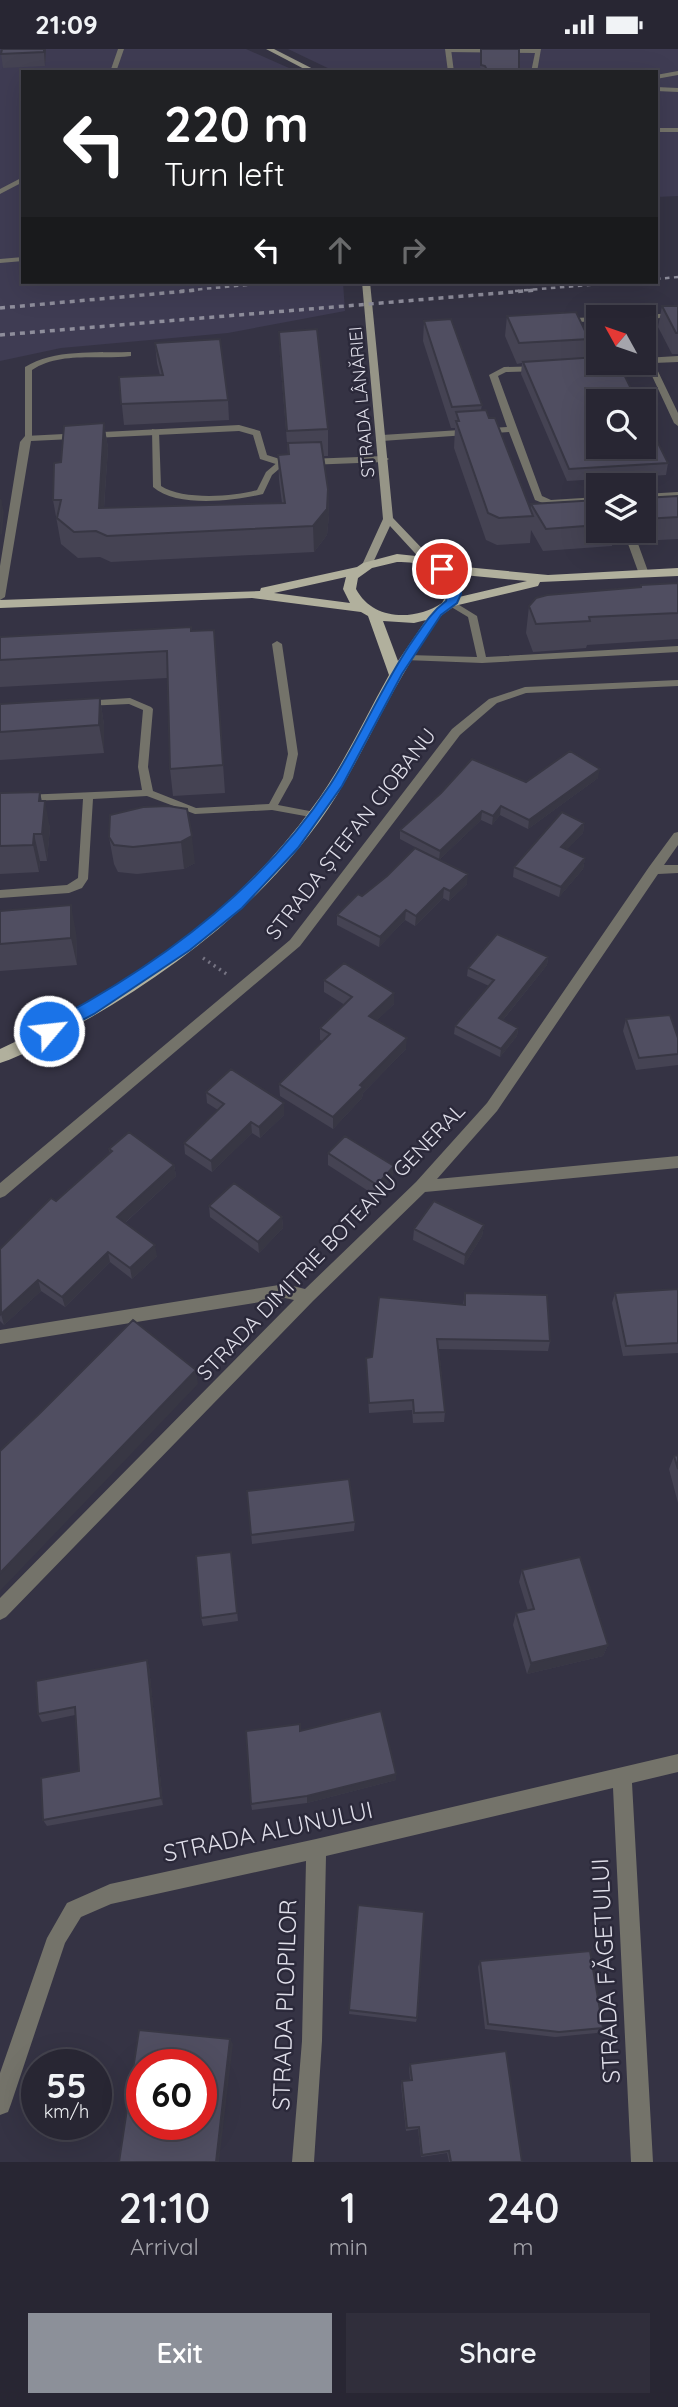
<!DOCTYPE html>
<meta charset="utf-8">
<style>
:root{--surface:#282633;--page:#302e3b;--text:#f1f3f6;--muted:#a5a5ac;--line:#44434e;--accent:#8c9099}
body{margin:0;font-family:Quicksand,sans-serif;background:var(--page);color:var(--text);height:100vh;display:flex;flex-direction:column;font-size:26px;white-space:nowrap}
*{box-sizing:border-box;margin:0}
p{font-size:23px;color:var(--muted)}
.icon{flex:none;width:38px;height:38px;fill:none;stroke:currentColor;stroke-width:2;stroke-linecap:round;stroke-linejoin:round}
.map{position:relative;height:2113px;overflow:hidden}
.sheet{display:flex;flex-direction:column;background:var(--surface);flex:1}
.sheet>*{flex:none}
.hud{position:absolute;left:21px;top:21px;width:637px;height:214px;border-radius:0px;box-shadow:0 7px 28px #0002,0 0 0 2px var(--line);background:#202124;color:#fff;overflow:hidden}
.needle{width:46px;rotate:310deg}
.fabs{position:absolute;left:586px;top:256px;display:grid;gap:14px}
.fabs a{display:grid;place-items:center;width:70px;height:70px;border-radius:0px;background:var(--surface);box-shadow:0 7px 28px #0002,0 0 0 2px var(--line);font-size:35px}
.speed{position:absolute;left:21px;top:2000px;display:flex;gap:14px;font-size:35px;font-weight:700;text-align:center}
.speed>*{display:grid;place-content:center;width:91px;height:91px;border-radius:50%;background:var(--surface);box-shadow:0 7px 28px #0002,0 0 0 2px var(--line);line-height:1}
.speed small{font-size:18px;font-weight:400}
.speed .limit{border:10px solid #d22;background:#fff;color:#111}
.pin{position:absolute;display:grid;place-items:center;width:60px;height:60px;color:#fff;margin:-30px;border:4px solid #fff;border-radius:50%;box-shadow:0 2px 7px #0007}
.me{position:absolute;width:77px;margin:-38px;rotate:62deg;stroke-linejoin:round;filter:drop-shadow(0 0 5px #0008)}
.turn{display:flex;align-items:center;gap:24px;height:147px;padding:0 28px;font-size:32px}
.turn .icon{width:91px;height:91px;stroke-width:2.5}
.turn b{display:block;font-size:49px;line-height:60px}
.lanes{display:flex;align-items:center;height:66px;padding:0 28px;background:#0003;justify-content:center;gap:35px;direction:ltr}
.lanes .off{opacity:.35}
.eta{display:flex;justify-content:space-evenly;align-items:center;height:119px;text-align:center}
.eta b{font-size:42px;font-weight:600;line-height:49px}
.cta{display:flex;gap:14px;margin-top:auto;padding:14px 28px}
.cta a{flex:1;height:80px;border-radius:0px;background:var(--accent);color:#fff;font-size:28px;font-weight:600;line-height:80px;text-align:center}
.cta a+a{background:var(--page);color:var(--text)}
.status{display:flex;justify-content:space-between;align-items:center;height:49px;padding:0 35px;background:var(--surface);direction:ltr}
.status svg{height:19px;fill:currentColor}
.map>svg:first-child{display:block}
</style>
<div class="status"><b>21:09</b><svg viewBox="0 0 49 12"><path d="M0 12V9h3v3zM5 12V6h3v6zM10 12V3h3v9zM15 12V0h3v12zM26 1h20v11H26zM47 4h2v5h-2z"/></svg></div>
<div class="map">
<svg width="678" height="2113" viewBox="0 0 678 2113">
<rect width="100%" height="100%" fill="#353344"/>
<path fill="#3f3c53" d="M 0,0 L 246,0 L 298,23 L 23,23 L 23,233 L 343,233 L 345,262 L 228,284 L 61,299 L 0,312 Z
M 288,0 L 678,0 L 678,147 L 656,148 L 656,23 L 336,23 Z"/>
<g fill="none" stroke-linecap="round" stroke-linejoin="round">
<path stroke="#767483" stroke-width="3.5" stroke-dasharray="2 4.5" stroke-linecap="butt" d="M 203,909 L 228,926"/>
<path fill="#74736a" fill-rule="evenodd" d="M 118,0 L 124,0 L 116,23 L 110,23 Z
M 448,0 L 541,0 L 537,23 L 531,23 L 535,4 L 446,3 Z
M 678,22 L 678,26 L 656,30 L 656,26 Z
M 656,38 L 678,39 L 678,43 L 656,42 Z
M 656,79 L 678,79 L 678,83 L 656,83 Z
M 23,128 L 23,133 L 0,145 L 0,140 Z
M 23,208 L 23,212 L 0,214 L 0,210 Z
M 128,303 L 131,303 L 131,307 C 99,311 60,302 32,321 L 32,389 L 25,391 L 25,318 C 54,300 95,304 128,303 Z
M 152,380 L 159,382 L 161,437 C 182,451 233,448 257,441 L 266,423 L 279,412 L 286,414 L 272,426 L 263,445 C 235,452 176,459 153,438 Z
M 451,551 L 477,567 L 486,608 L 678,597 L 678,603 L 482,614 L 405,611 L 405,607 L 408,606 L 477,608 L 468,568 L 448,556 L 448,552 Z
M 277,592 L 282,595 L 298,705 L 293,729 L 278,756 L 320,764 L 320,768 L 316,769 L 272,761 L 195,765 L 147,747 L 93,750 L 88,830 L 82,839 L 69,844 L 0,849 L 0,841 L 67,836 L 78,829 L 83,750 L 0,753 L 0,747 L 142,741 L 138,718 L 143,661 L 129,655 L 85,657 L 80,654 L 82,652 L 130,649 L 151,658 L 153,660 L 148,718 L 153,742 L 196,759 L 269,755 L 283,729 L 288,705 L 272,595 Z"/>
<path fill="#74736a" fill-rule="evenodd" d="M 445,0 L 451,0 L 454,23 L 448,23 Z
M 363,233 L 396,233 L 392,235 L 366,237 L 363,237 Z
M 678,264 L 678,268 L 644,270 L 644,268 L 636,268 L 640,266 Z
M 599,268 L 598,272 L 579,273 L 598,313 L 634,313 L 633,315 L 593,317 L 570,271 L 574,269 Z
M 678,307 L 678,313 L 654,314 L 678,364 L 678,377 L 674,374 L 646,314 L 641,313 L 644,313 L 644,309 Z
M 544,317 L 545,319 L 541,322 L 506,323 L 498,327 L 542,447 L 551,451 L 598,448 L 598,454 L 550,457 L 535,451 L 509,383 L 382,392 L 377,389 L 382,386 L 507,378 L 489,326 L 504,318 Z
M 239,376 L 260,382 L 267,406 L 283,411 L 384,407 L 389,410 L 384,413 L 282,417 L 260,410 L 253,386 L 239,382 L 31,392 L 5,548 L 0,551 L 0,517 L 20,393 L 25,387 Z
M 678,443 L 678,449 L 644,451 L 644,445 Z
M 623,481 L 633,481 L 649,525 L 648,527 L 639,525 Z
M 678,631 L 678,637 L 526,644 L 497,654 L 460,686 L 300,897 L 5,1147 L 0,1149 L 0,1134 L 290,891 L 452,680 L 489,650 L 525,638 Z
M 678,783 L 678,796 L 664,816 L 678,816 L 678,824 L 658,825 L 497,1062 L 437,1130 L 678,1107 L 678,1119 L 425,1143 L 313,1252 L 6,1568 L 0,1571 L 0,1549 L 294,1251 L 285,1249 L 0,1295 L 0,1281 L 285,1235 L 305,1240 L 416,1133 L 487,1054 L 649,818 L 674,784 Z
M 678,1705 L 678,1723 L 632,1734 L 653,2113 L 631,2113 L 613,1739 L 326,1807 L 322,1992 L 314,2113 L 292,2113 L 302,1992 L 306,1812 L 111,1855 L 81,1868 L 65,1894 L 11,2055 L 8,2063 L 0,2066 L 0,2024 L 47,1889 L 67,1854 L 110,1835 L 316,1790 Z"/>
<path fill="#969587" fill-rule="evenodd" d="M 266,0 L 274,0 L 319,23 L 310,23 Z
M 362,233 L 370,233 L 393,469 L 433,511 L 434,513 L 429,516 L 425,515 L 390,477 L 371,518 L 362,516 L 383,470 Z"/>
<path fill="#b1b09d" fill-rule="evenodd" d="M 397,505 L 425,508 L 444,516 L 548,526 L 678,519 L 678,527 L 540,533 L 538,537 L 454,557 C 450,561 445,563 441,567 C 433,576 427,588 420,598 C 389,645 366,698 337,746 C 275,846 174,923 72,979 C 49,991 25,1006 0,1014 L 0,1000 C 119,944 234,867 312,759 C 343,718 364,670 389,626 L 368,567 L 361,563 L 252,549 L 0,559 L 0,551 L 260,542 L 261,539 L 357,518 L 363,514 ZM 397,513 C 419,513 445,517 448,543 L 442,554 C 415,572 373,572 356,540 L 358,529 L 372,519 ZM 453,525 L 527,532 L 459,548 L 460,536 ZM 346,528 L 343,540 L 350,554 L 274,544 ZM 426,571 L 398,612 L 383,572 L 414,574 Z"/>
<path stroke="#8e8d9b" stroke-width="2.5" stroke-dasharray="4.5 4.5" stroke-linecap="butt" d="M 656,230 L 678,228
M 180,242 L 281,233
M 515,242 L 626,233"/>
<path stroke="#8e8d9b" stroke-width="3.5" stroke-dasharray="5 5" stroke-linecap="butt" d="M 0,259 L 198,241
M 0,286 L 536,241"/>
</g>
<path fill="#454353" d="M 2,0 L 46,0 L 45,17 L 3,19 L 1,5 Z
M 481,0 L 519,23 L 480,23 Z
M 662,257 L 678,257 L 678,305 L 672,305 L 658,278 Z
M 507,267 L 589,290 L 587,309 L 668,414 L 666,426 L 567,432 L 521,325 L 522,314 L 517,315 L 505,287 Z
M 424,272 L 482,356 L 481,361 L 489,369 L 530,462 L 531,455 L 598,451 L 598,481 L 626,481 L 625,493 L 612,494 L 612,497 L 543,502 L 531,481 L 530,494 L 497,496 L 486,491 L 454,399 L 455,379 L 451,379 L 423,292 Z
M 279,283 L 328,380 L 328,407 L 323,407 L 328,440 L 329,466 L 327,486 L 314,503 L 111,513 L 100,508 L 78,509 L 61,495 L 53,451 L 61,413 L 104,374 L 108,399 L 104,459 L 282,454 L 279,431 L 278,406 L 288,406 L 280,308 Z
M 155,294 L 228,351 L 229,371 L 124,376 L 119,328 L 160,326 L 157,314 Z
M 678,447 L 678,490 L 640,492 L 635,481 L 644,481 L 644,449 Z
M 678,534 L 678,590 L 587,596 L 586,599 L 533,603 L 526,584 L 529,557 L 640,538 L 641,536 Z
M 214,581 L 225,744 L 173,747 L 170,720 L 167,629 L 0,638 L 0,654 L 0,588 Z
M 100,649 L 104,676 L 104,704 L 0,711 L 0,655 Z
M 598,729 L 528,780 L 500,766 L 492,776 L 481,771 L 439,811 L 400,790 L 400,781 L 526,733 Z
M 0,744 L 42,752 L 50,779 L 47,812 L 40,812 L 39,823 L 0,825 Z
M 168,757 L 195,814 L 184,820 L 137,825 L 118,823 L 114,815 L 109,788 Z
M 584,774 L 583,784 L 566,801 L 585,809 L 583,820 L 559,848 L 513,828 L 514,818 Z
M 387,827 L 467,835 L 449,852 L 443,849 L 415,877 L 405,871 L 379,898 L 337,876 L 337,866 Z
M 0,862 L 76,883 L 77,916 L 0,922 Z
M 548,908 L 547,916 L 503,971 L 518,979 L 517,987 L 500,1008 L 454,985 L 455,977 L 489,937 L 467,927 L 468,919 Z
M 324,931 L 394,955 L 377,971 L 406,1000 L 363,1044 L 362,1049 L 333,1080 L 280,1047 L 279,1035 L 323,992 L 320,991 L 320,979 L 345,956 L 324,943 Z
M 626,970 L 678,989 L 678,1016 L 636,1021 L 623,982 Z
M 206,1043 L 284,1054 L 284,1066 L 260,1089 L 252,1084 L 212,1123 L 185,1105 L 184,1094 L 218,1061 L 207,1054 Z
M 109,1100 L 174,1116 L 176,1127 L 125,1174 L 157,1207 L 132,1230 L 110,1213 L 65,1258 L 41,1242 L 4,1276 L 0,1272 L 0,1200 L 56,1152 L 110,1104 Z
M 328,1104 L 393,1128 L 376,1147 L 328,1116 Z
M 209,1157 L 282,1168 L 283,1179 L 259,1204 L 210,1168 Z
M 484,1176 L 482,1187 L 464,1216 L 413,1191 L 414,1180 Z
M 678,1240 L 678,1304 L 623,1307 L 612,1254 L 615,1244 Z
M 465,1244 L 550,1292 L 548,1302 L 439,1300 L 445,1363 L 444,1373 L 413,1374 L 412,1361 L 369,1364 L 366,1309 L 372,1308 L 463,1256 Z
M 678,1406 L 678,1454 L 669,1420 L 674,1407 Z
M 247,1442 L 355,1473 L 354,1482 L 252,1495 Z
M 232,1511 L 238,1572 L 203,1577 L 201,1569 Z
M 522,1521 L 608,1596 L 603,1607 L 527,1625 L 513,1576 L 516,1564 L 528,1562 L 519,1533 Z
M 147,1611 L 149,1618 L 163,1756 L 47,1777 L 43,1771 L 79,1722 L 75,1666 L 42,1673 L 38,1665 Z
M 300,1682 L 396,1731 L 307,1754 L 252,1761 L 251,1755 Z
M 358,1856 L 417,1969 L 416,1973 L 349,1965 Z
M 480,1912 L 603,1979 L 597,1984 L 555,1988 L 485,1980 L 478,1918 Z
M 410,2015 L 522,2113 L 449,2113 L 447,2104 L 421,2108 L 418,2080 L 406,2082 L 401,2036 L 402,2032 L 410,2031 L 409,2019 Z"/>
<path fill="#383744" d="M 44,0 L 46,0 L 45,17 L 44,3 Z
M 104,374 L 108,399 L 102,485 L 99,459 Z
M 328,440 L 329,466 L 327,486 L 314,503 L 313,477 Z
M 1,452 L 4,463 L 2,485 L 0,486 Z
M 100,649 L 104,676 L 104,704 L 99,676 Z
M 600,720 L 598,729 L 528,780 L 529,771 Z
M 40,743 L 44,763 L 45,752 L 50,779 L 47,812 L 42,785 L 39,752 Z
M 501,757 L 500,766 L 492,776 L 493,767 Z
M 482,762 L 481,771 L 439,811 L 440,802 Z
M 584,774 L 583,784 L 559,809 L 561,798 Z
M 34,785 L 40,812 L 39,823 L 33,796 Z
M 192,787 L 195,814 L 184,820 L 181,793 Z
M 585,809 L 583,820 L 559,848 L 561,838 Z
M 468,825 L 467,835 L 449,852 L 450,842 Z
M 444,839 L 443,849 L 415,877 L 416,867 Z
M 71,856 L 76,883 L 77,916 L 71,889 Z
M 406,861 L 405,871 L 379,898 L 380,888 Z
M 548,908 L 547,916 L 498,977 L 499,969 Z
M 394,944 L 394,955 L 369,979 L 369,967 Z
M 518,979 L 517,987 L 500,1008 L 501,1000 Z
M 407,989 L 406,1000 L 363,1044 L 362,1049 L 333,1080 L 333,1068 L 360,1036 Z
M 284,1054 L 284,1066 L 260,1089 L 259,1078 Z
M 251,1073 L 252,1084 L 212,1123 L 211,1112 Z
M 174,1116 L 176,1127 L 119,1179 L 117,1168 Z
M 394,1117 L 393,1128 L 376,1147 L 377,1136 Z
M 282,1168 L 283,1179 L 259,1204 L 258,1193 Z
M 484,1176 L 482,1187 L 464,1216 L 465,1206 Z
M 155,1196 L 157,1207 L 132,1230 L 130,1219 Z
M 108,1203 L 110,1213 L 65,1258 L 62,1248 Z
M 38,1231 L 41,1242 L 4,1276 L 1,1265 Z
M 196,1321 L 198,1335 L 0,1542 L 0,1524 Z
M 608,1596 L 603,1607 L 527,1625 L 531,1614 Z
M 147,1611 L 149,1618 L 163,1756 L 161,1749 Z
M 396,1725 L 396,1731 L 307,1754 L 307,1747 Z
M 230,1990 L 233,1995 L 219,2113 L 216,2113 Z"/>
<path fill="#504e61" stroke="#383744" stroke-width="2" fill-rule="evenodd" d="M 2,0 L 44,0 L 44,3 L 1,5 Z
M 481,0 L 519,0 L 519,23 L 488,23 L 485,17 L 481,16 Z
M 662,257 L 678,257 L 678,284 L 676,284 Z
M 576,263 L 589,290 L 519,294 L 507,267 Z
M 451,270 L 482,356 L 452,358 L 424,272 Z
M 317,280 L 328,380 L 287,382 L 279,283 Z
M 220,290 L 228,351 L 121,355 L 119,328 L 163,326 L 155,294 Z
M 598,308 L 598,313 L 618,313 L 637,352 L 598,352 L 598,397 L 644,397 L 644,366 L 668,414 L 569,420 L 523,313 Z
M 486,361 L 489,369 L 495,369 L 533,467 L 499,469 L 488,464 L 456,372 L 459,372 L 456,363 Z
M 104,374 L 99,459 L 285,454 L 278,406 L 289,405 L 288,394 L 321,393 L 328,440 L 327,460 L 313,477 L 107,487 L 96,482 L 74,483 L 57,469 L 61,451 L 53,451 L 54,414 L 61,413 L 64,377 Z
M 678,447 L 678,468 L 644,470 L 644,449 Z
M 0,451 L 1,452 L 0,473 Z
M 598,451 L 598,476 L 546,480 L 531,455 Z
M 678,534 L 678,564 L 589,568 L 590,572 L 536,575 L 529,557 L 536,549 L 547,546 L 641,538 L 641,536 Z
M 191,578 L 191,582 L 214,581 L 223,716 L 170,720 L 167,602 L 0,611 L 0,588 Z
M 100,649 L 99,676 L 0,683 L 0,655 Z
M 570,702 L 600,720 L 529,771 L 501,757 L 493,767 L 482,762 L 440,802 L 400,781 L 441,744 L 472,710 L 526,733 Z
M 40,743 L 39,752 L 45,752 L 42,785 L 34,785 L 33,796 L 0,797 L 0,744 Z
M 168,757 L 187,760 L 192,787 L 181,793 L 133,798 L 114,796 L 109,788 L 110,766 L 143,758 Z
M 562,763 L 584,774 L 561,798 L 585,809 L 561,838 L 514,818 Z
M 415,799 L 468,825 L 450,842 L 444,839 L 416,867 L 406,861 L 380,888 L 337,866 L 358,845 L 362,847 L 387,827 Z
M 71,856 L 71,889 L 0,895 L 0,862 Z
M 497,885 L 548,908 L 499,969 L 518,979 L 501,1000 L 455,977 L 494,931 L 468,919 Z
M 344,914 L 394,944 L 369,967 L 407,989 L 360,1036 L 363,1038 L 333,1068 L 279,1035 L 330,985 L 320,979 L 352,948 L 324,931 Z
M 670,966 L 678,989 L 678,1005 L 639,1009 L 626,970 Z
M 231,1020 L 284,1054 L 259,1078 L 251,1073 L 211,1112 L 184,1094 L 224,1055 L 206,1043 Z
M 129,1083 L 174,1116 L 117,1168 L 155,1196 L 130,1219 L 108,1203 L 62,1248 L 38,1231 L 1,1265 L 0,1200 L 51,1149 L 56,1152 L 112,1102 L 109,1100 Z
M 345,1087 L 394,1117 L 377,1136 L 328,1104 Z
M 234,1134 L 282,1168 L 258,1193 L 209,1157 Z
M 434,1152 L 484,1176 L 465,1206 L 414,1180 Z
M 678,1240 L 678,1294 L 626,1297 L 615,1244 Z
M 465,1244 L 547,1246 L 550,1292 L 437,1290 L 445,1363 L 414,1364 L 413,1351 L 369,1354 L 366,1309 L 372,1308 L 379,1248 L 465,1256 Z
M 133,1271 L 196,1321 L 0,1524 L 0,1402 L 39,1365 Z
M 678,1406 L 678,1420 L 674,1407 Z
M 349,1430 L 355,1473 L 251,1486 L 247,1442 Z
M 231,1503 L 237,1564 L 201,1569 L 196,1507 Z
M 580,1508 L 608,1596 L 531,1614 L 516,1564 L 534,1560 L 522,1521 Z
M 147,1611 L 161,1749 L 43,1771 L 41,1729 L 79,1722 L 75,1658 L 38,1665 L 36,1632 Z
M 381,1662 L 396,1725 L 307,1747 L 251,1755 L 246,1682 L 300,1675 L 300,1682 Z
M 358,1856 L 424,1863 L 417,1969 L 349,1961 Z
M 590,1902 L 603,1979 L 559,1983 L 488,1975 L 480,1912 Z
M 139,1981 L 230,1990 L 216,2113 L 119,2113 ZM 142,2016 L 201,2016 L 201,2076 L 142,2076 Z
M 506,2002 L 522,2113 L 451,2113 L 449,2102 L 422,2106 L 419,2078 L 407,2079 L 402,2032 L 412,2031 L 410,2015 Z"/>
<path fill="#1a73e8" stroke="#114b97" stroke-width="2" d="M 442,516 L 446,517 L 461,536 L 461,545 L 457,554 L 441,566 L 402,625 L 342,737 L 298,799 L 242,859 L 190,901 L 94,965 L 54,986 L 43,986 L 41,982 L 43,977 C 155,919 260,843 330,736 C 359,691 380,641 409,597 C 421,580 430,564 446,552 L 450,536 L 437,520 Z"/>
<g text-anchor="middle" stroke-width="5" stroke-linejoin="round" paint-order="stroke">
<g font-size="18" fill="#dfdee9" stroke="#2b293a">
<text transform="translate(362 353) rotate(-95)" y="6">STRADA LÂNĂRIEI</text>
</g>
<g font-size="21" fill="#dfdee9" stroke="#2b293a">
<text transform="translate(351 785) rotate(-52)" y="7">STRADA ȘTEFAN CIOBANU</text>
<text transform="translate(331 1193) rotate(-46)" y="7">STRADA DIMITRIE BOTEANU GENERAL</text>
</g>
<g font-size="24" fill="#dfdee9" stroke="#2b293a">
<text transform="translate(268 1783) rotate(-12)" y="8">STRADA ALUNULUI</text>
<text transform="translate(606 1922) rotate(-93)" y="8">STRADA FĂGETULUI</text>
<text transform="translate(285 1956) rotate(-88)" y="8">STRADA PLOPILOR</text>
</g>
</g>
</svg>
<div class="fabs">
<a><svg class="needle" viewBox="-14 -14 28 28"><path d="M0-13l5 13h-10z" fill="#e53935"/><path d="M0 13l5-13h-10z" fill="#a5a5ac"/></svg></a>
<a><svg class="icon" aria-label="search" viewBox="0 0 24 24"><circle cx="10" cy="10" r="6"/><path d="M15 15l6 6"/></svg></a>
<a><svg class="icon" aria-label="layers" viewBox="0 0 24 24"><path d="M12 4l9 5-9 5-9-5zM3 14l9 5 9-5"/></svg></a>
</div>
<div class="speed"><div>55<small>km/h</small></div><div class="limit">60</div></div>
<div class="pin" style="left:442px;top:520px;background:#d93025"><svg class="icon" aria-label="arrive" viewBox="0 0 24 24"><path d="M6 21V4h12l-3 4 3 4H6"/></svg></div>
<svg class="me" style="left:49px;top:982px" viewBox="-20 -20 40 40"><circle r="17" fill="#1a73e8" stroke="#fff" stroke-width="3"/><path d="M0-11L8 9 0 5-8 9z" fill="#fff"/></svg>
<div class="hud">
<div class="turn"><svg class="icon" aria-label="left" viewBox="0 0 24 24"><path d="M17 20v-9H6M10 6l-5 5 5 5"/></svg><div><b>220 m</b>Turn left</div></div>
<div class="lanes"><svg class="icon" aria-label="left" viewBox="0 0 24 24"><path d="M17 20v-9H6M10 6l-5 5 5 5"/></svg><svg class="icon off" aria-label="ahead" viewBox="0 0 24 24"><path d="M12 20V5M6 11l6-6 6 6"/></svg><svg class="icon off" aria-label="right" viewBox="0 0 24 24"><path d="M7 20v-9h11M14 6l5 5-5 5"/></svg></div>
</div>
</div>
<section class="sheet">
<div class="eta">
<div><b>21:10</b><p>Arrival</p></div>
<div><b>1</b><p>min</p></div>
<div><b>240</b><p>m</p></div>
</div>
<div class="cta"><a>Exit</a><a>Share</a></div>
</section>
